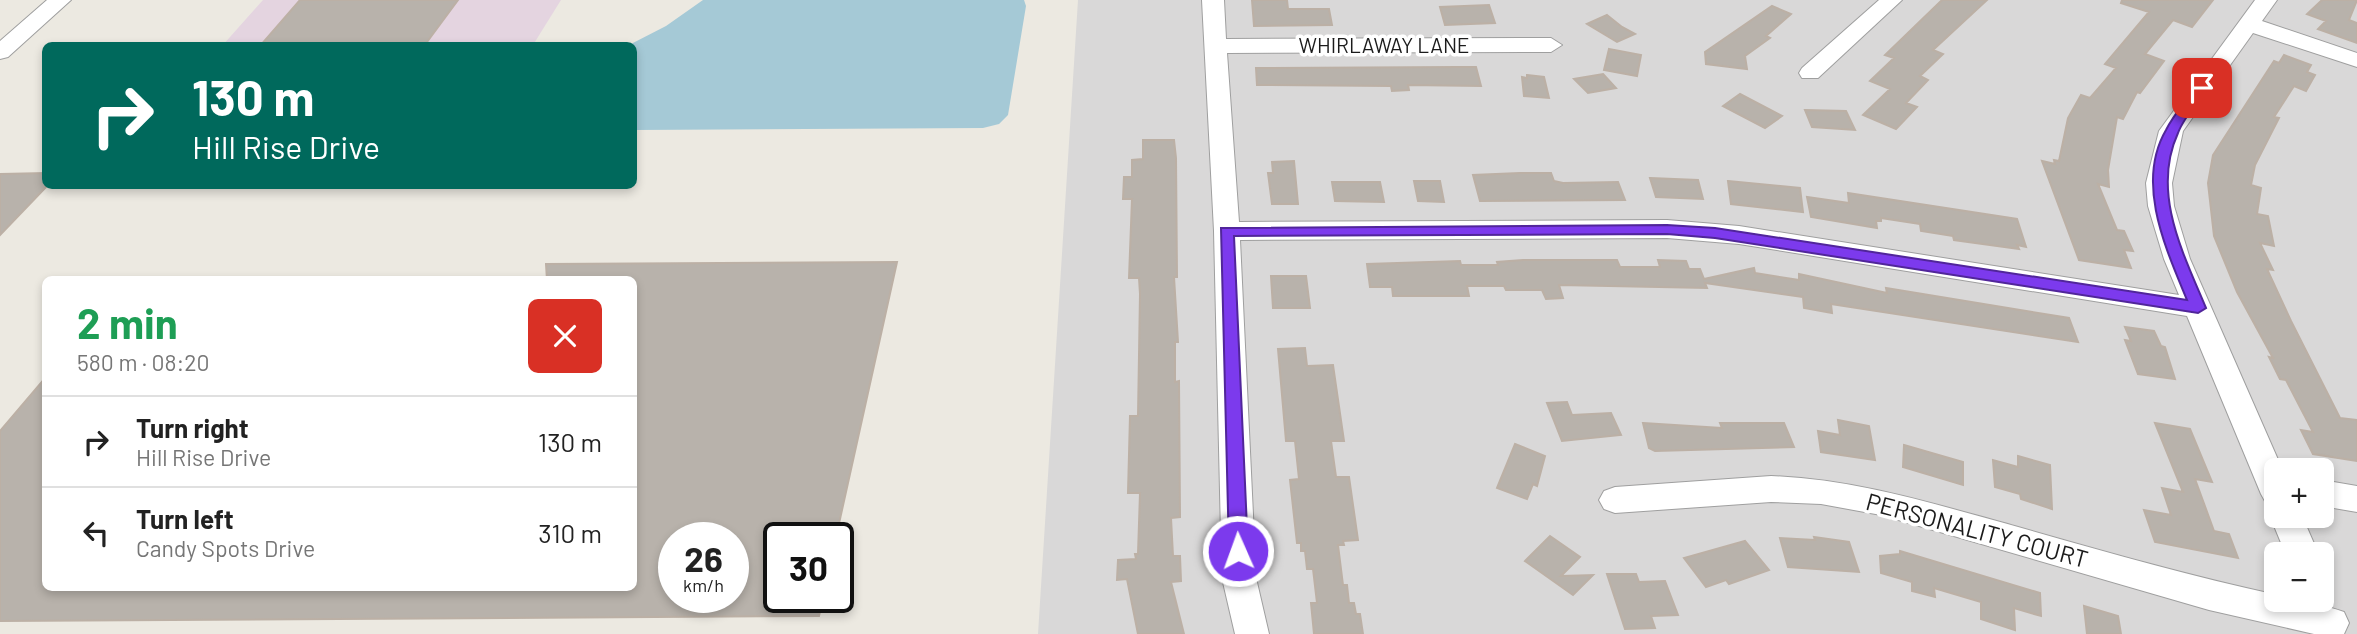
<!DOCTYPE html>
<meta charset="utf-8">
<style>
:root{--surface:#fff;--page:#f6f6f6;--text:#222;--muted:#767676;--line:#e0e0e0}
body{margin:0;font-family:Barlow,sans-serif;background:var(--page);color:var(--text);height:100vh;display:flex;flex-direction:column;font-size:26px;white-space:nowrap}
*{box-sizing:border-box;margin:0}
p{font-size:23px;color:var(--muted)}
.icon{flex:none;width:38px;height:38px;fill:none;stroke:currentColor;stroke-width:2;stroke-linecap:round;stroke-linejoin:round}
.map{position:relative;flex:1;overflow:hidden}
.details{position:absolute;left:42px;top:276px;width:595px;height:315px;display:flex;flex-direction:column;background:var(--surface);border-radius:10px;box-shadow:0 4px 10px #0003}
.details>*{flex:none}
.guide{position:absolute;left:42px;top:42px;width:595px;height:147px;border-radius:10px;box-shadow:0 4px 10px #0003;background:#00695c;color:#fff;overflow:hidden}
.buttons{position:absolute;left:2264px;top:458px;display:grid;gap:14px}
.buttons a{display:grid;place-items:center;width:70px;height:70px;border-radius:10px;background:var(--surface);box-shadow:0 4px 10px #0003;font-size:35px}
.speed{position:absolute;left:658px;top:522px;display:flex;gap:14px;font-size:35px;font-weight:700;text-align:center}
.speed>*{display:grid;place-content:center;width:91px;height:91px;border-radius:50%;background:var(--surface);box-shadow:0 4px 10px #0003;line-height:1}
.speed small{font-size:18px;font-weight:400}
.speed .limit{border:4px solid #111;border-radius:10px;background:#fff;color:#111}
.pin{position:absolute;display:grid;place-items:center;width:60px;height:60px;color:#fff;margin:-30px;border-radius:14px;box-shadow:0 4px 10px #0006}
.me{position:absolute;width:77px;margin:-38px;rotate:358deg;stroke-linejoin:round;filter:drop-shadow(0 0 5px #0008)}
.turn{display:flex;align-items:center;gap:24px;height:147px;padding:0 35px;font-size:32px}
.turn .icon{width:91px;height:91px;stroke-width:2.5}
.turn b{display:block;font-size:49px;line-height:60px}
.round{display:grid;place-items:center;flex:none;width:74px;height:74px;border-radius:10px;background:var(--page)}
.headline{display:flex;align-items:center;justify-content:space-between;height:119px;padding:0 35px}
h1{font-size:42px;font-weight:700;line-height:52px;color:#1e9e55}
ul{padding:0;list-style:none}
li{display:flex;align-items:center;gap:21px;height:91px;padding:0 35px;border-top:2px solid var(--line)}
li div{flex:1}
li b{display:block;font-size:26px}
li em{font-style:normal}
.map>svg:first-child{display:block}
</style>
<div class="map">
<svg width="2357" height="634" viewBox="0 0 2357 634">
<rect width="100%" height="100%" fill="#ece9e1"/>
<path fill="#d9d8d8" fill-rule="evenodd" d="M 1078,0 L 2357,0 L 2357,634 L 1038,634 ZM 2277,471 L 2322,471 L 2322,516 L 2277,516 ZM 2277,555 L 2322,555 L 2322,600 L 2277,600 Z"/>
<path fill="#e4d4e0" d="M 263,0 L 561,0 L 533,45 L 222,46 Z"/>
<path fill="#a5c9d6" d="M 703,0 L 1024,0 L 1026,6 L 1008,115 L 999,124 L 983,128 L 634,130 L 634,46 L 629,45 L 666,26 Z"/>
<path fill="#b8b2ab" stroke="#bcb0a5" stroke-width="2" fill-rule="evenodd" d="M 300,0 L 458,0 L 424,46 L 260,46 Z
M 1252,0 L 1287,0 L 1288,9 L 1329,9 L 1332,25 L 1254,26 Z
M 1942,0 L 1987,0 L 1933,50 L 1943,54 L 1920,76 L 1928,80 L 1906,103 L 1917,107 L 1896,129 L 1863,115 L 1890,89 L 1870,81 L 1894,58 L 1885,55 Z
M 2122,0 L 2213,0 L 2192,27 L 2173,20 L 2145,54 L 2164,61 L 2140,93 L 2137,92 L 2123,119 L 2117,117 L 2108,170 L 2109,187 L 2098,184 L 2117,230 L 2124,231 L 2133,251 L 2124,250 L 2131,268 L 2079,260 L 2042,161 L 2055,164 L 2054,160 L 2059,161 L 2068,118 L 2081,95 L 2090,98 L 2116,68 L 2105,64 L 2149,12 L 2121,3 Z
M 2322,0 L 2357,0 L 2349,20 L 2357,23 L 2357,43 L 2318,29 L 2326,21 L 2307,14 Z
M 1489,5 L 1495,23 L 1445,25 L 1440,7 Z
M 1772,6 L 1791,14 L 1766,36 L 1770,38 L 1745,56 L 1747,69 L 1706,64 L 1705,52 Z
M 1607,15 L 1622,27 L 1635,34 L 1617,42 L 1587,24 Z
M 1609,49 L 1641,55 L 1637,76 L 1604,70 Z
M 2284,55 L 2311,65 L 2307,72 L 2315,75 L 2306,91 L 2294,86 L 2274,117 L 2279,118 L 2255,165 L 2251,185 L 2261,188 L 2257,214 L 2268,216 L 2274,246 L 2260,243 L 2273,270 L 2267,269 L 2291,321 L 2340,418 L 2357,420 L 2357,461 L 2313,454 L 2301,430 L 2313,432 L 2286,380 L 2280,379 L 2269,357 L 2273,358 L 2237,292 L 2214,236 L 2208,183 L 2213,155 L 2274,61 L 2279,63 Z
M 1457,67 L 1476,67 L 1481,86 L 1408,85 L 1409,90 L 1392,91 L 1391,86 L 1257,85 L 1256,68 Z
M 1603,74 L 1616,88 L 1588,93 L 1574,79 Z
M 1527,75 L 1544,77 L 1549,98 L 1524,96 L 1522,77 L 1527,78 Z
M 1740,94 L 1782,116 L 1765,128 L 1723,106 Z
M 1805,110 L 1846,111 L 1855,130 L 1812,127 Z
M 1143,140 L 1174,140 L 1176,158 L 1177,277 L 1174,277 L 1178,342 L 1175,342 L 1175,382 L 1179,381 L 1180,517 L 1171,518 L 1173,556 L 1180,556 L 1181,581 L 1171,582 L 1184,634 L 1138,634 L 1127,579 L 1117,580 L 1118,560 L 1136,559 L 1135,554 L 1138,554 L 1140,493 L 1128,493 L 1130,416 L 1138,416 L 1140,294 L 1139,278 L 1129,278 L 1132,199 L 1123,199 L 1124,177 L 1132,177 L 1132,160 L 1143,159 Z
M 1294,161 L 1298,204 L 1272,204 L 1268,173 L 1273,173 L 1272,162 Z
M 46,173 L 46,187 L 0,235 L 0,174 Z
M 1520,173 L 1551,173 L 1554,181 L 1563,183 L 1618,182 L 1625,200 L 1480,201 L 1473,175 Z
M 1650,178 L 1698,180 L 1703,199 L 1656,197 Z
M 1414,181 L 1440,181 L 1444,202 L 1418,201 Z
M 1728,181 L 1800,188 L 1803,212 L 1731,204 Z
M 1332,182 L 1380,182 L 1384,202 L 1335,201 Z
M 1848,193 L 2017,219 L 2026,247 L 2017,245 L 2019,249 L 1954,240 L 1953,236 L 1921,231 L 1920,224 L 1881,218 L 1881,221 L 1876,221 L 1877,228 L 1811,217 L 1807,197 L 1849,203 Z
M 1523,260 L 1617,260 L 1620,267 L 1660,267 L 1658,260 L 1686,261 L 1689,269 L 1700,269 L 1704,279 L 1754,268 L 1755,273 L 1799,280 L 1799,274 L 1887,293 L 1886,288 L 2069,318 L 2078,342 L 1831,304 L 1832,313 L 1804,308 L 1803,297 L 1705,283 L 1707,288 L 1559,285 L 1563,298 L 1546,299 L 1542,290 L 1506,290 L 1504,286 L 1467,286 L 1469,296 L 1393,296 L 1392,287 L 1370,287 L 1367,264 L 1460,261 L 1461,265 L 1498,265 L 1497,262 Z
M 897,262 L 836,537 L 779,537 L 779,597 L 823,597 L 819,616 L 0,621 L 0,431 L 46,377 L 46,588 L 634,588 L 634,280 L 547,280 L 546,264 ZM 674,537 L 733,537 L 733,597 L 674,597 Z
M 1271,276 L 1306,276 L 1310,308 L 1273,308 Z
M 2125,327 L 2154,331 L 2161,346 L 2165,347 L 2175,379 L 2138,374 L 2125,340 L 2131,341 Z
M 1305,348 L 1307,366 L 1333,365 L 1344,441 L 1331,441 L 1336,477 L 1349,477 L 1358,540 L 1343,541 L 1344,545 L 1338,545 L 1343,585 L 1347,585 L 1349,603 L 1354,603 L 1356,614 L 1360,614 L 1363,634 L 1314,634 L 1311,603 L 1317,603 L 1313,569 L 1307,569 L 1305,551 L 1301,551 L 1301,543 L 1297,543 L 1290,480 L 1299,479 L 1295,441 L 1286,441 L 1278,349 Z
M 1567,402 L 1572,415 L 1611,413 L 1621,435 L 1562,441 L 1547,403 Z
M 1838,420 L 1869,426 L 1875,460 L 1821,452 L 1818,431 L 1840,435 Z
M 1643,423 L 1722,428 L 1720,423 L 1784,423 L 1794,447 L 1655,451 L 1649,448 Z
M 2155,423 L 2190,429 L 2212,482 L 2195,479 L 2214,531 L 2229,534 L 2238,558 L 2155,542 L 2144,510 L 2171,515 L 2162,488 L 2183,492 Z
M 1515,444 L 1545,456 L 1537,486 L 1533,484 L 1527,499 L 1497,488 Z
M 1904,445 L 1963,462 L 1963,485 L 1903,467 Z
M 2018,456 L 2050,465 L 2052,509 L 2021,499 L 2020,494 L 1995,487 L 1993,460 L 2018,467 Z
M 1550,536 L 1580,557 L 1561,576 L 1593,575 L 1573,595 L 1525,561 Z
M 1814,537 L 1849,542 L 1859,572 L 1788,567 L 1780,538 L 1815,540 Z
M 1745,541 L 1769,570 L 1729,584 L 1726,580 L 1706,587 L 1684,558 Z
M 1900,551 L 2040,593 L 2041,616 L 2014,608 L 2015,630 L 1981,619 L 1981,602 L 1934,588 L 1935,597 L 1912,591 L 1912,582 L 1881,573 L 1880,556 L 1900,554 Z
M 1607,574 L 1636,574 L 1639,582 L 1665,581 L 1678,615 L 1651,616 L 1655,628 L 1625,629 Z
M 2084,606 L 2118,616 L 2121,634 L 2087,634 Z"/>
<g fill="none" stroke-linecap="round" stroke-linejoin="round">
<defs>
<path id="minor" d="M 47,0 L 71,0 L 8,57 L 0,59 L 0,41 Z
M 1202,0 L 1224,0 L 1226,39 L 1551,38 L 1562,45 L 1551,52 L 1227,53 L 1239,222 L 1667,220 L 1739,226 L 2179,295 L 2164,259 L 2148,206 L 2146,183 L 2159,131 L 2255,0 L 2277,0 L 2262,21 L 2357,53 L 2357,67 L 2253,33 L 2183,131 L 2172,183 L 2174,206 L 2190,259 L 2283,471 L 2277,471 L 2277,516 L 2302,516 L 2319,555 L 2286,555 L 2270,516 L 2276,506 L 2266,503 L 2261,494 L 2187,316 L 1739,244 L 1667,238 L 1240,240 L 1256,578 L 1269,634 L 1235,634 L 1222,578 L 1214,231 Z
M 1879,0 L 1902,0 L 1818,78 L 1802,78 L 1799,73 L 1802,68 Z
M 1771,476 C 1852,479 1927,502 2004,523 C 2095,549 2185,575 2277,595 L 2277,600 C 2300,600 2322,604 2344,612 L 2349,623 L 2344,634 L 2314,634 L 2209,610 L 1881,515 L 1821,504 L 1771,502 L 1615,513 L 1604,509 L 1599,500 L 1604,491 L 1615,487 Z
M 2322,480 L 2357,486 L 2357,512 L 2322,506 Z"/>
</defs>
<use href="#minor" stroke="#9f9f9f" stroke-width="2"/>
<use href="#minor" fill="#fff" fill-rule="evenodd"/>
</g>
<path fill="#7c3aed" stroke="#51269a" stroke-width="2" d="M 2197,85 L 2208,88 C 2198,102 2184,117 2178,133 C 2151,192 2183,253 2206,308 L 2198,313 L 1715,238 L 1667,234 L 1234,236 L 1248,551 L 1245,557 L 1232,557 L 1229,551 L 1221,228 L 1667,225 L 1715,228 L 2187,300 C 2166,249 2135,183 2166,130 C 2174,114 2187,100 2197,85 Z"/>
<g text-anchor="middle" stroke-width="7" stroke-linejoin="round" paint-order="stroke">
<g font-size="21" fill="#1b1b1b" stroke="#fff">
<text x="1384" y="53">WHIRLAWAY LANE</text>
</g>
<g font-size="24" fill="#1b1b1b" stroke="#fff">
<text transform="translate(1977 531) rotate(15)" y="8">PERSONALITY COURT</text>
</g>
</g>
</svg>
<div class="buttons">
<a>+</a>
<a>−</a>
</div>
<div class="speed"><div>26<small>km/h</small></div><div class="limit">30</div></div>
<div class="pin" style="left:2202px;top:88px;background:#d93025"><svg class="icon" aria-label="arrive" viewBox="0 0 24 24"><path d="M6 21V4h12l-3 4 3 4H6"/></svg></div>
<svg class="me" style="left:1238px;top:551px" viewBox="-20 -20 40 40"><circle r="17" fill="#7c3aed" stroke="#fff" stroke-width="3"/><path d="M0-11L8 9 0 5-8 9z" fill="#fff"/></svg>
<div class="guide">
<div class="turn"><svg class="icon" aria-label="right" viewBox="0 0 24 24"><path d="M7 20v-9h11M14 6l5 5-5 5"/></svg><div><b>130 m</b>Hill Rise Drive</div></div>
</div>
<section class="details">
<div class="headline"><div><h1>2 min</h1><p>580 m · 08:20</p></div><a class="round" style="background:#d93025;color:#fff"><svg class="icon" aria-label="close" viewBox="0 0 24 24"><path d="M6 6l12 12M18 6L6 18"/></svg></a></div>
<ul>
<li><svg class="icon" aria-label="right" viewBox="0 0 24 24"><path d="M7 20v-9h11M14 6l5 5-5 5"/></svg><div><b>Turn right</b><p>Hill Rise Drive</p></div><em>130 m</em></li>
<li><svg class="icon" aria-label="left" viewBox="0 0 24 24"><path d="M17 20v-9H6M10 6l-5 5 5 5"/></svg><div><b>Turn left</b><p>Candy Spots Drive</p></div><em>310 m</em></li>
</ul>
</section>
</div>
